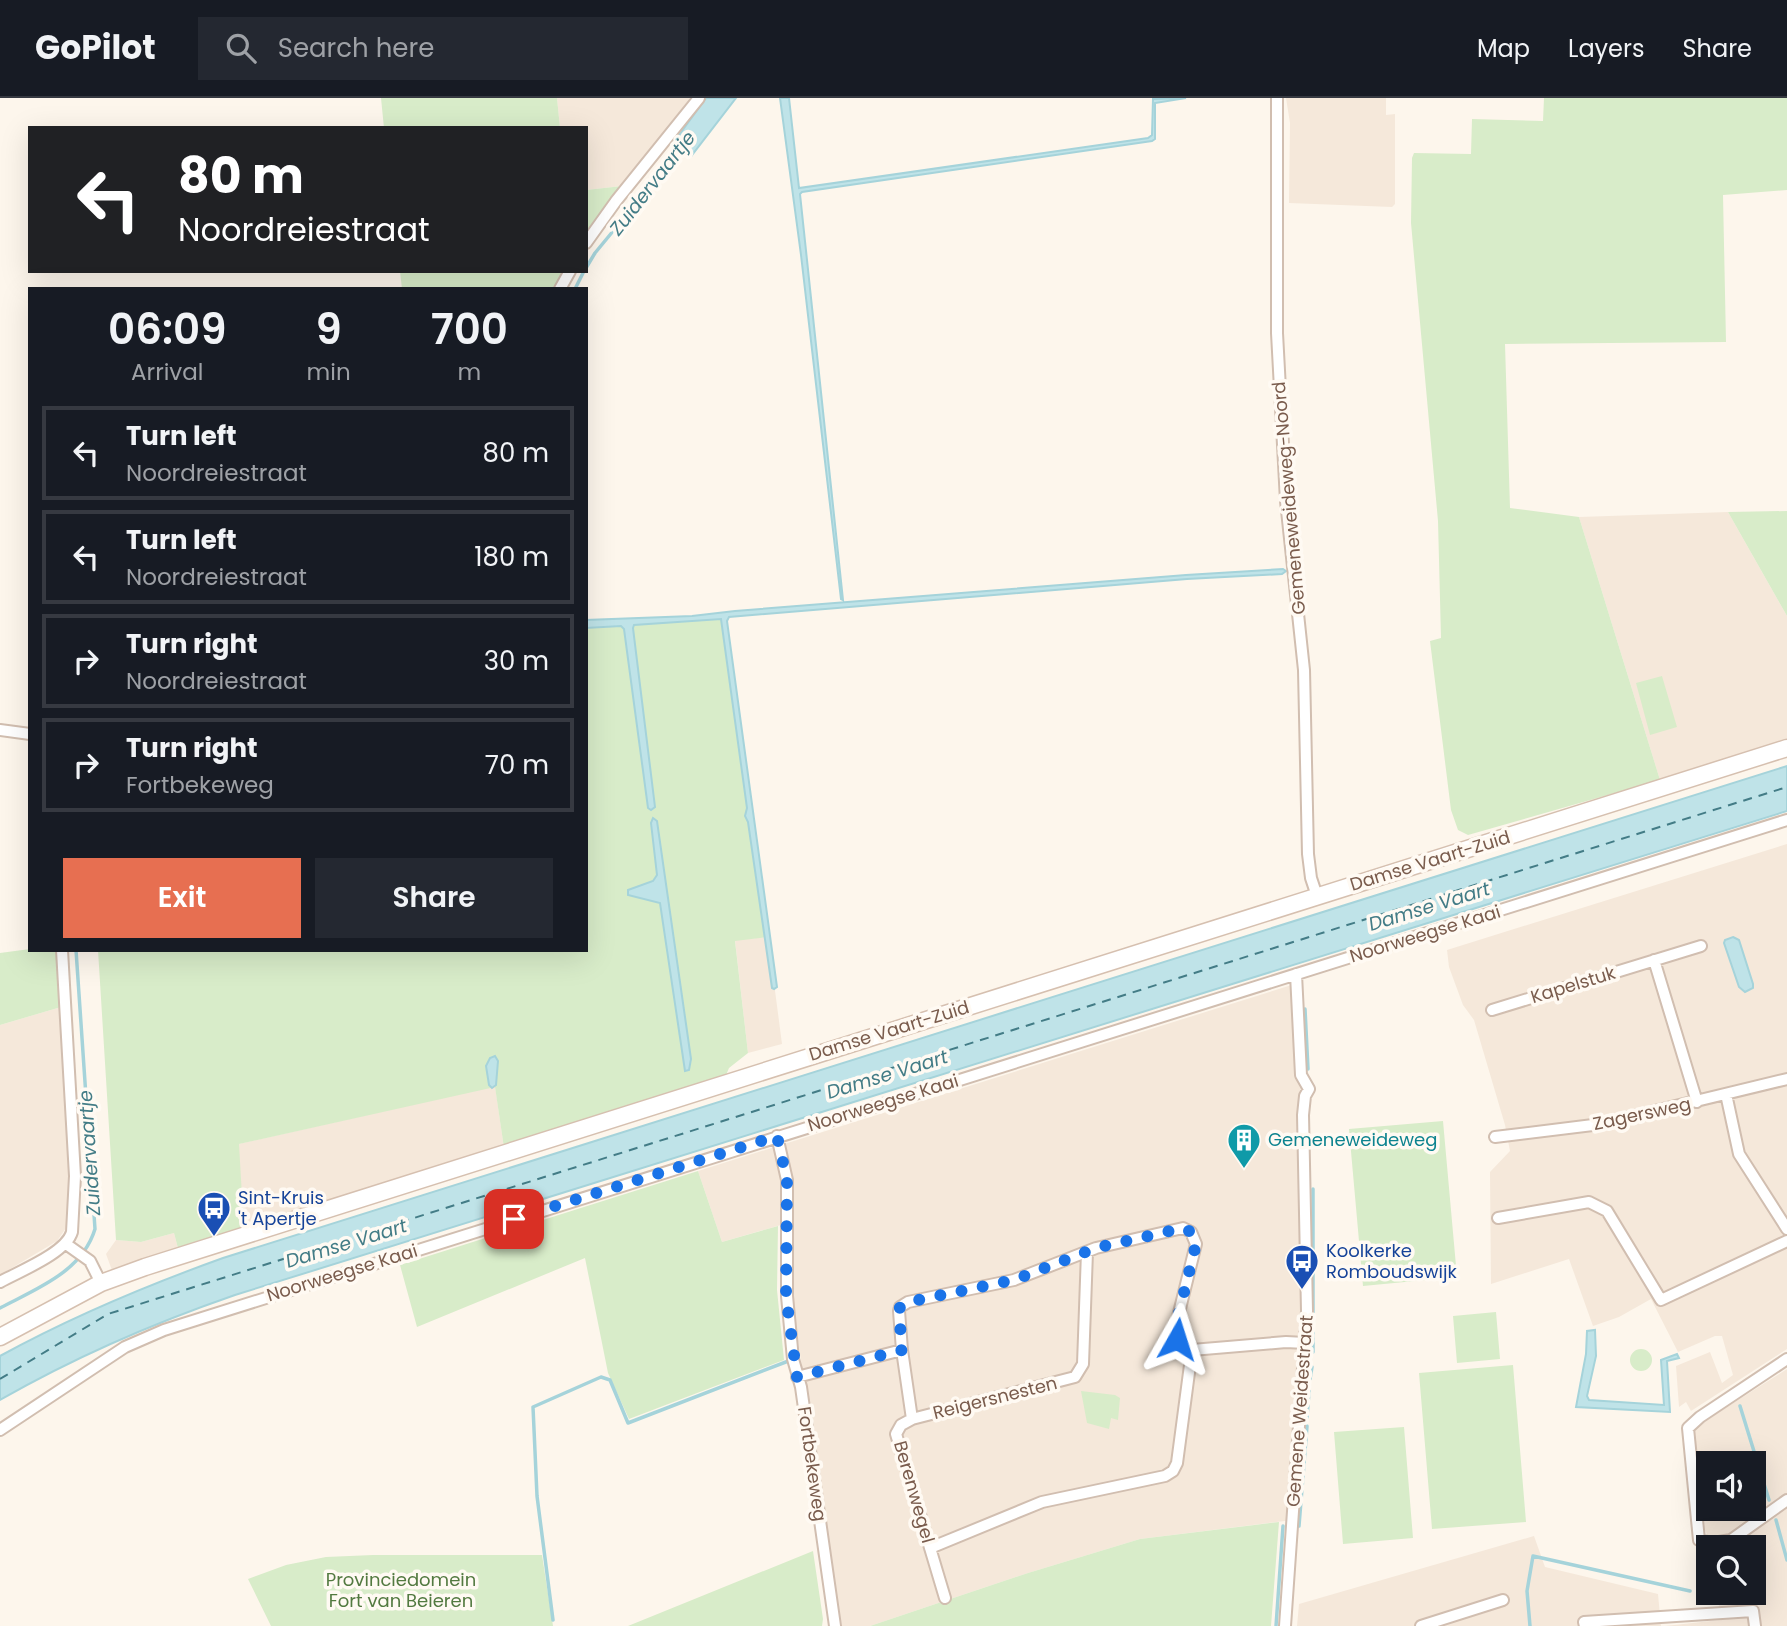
<!DOCTYPE html>
<style>
:root{--surface:#171b24;--page:#242831;--text:#f1f3f6;--muted:#9ea1a6;--line:#363941;--accent:#e76f51}
body{margin:0;font-family:Poppins,sans-serif;background:var(--page);color:var(--text);height:100vh;display:flex;flex-direction:column;font-size:26px;white-space:nowrap}
*{box-sizing:border-box;margin:0}
p{font-size:23px;color:var(--muted)}
.icon{flex:none;width:38px;height:38px;fill:none;stroke:currentColor;stroke-width:2;stroke-linecap:round;stroke-linejoin:round}
.map{position:relative;flex:1;overflow:hidden}
.side{position:absolute;left:28px;top:189px;width:560px;height:665px;display:flex;flex-direction:column;background:var(--surface);border-radius:0px;box-shadow:0 7px 28px #0002}
.side>*{flex:none}
.top-card{position:absolute;left:28px;top:28px;width:560px;height:147px;border-radius:0px;box-shadow:0 7px 28px #0002;background:#202124;color:#fff;overflow:hidden}
.fabs{position:absolute;left:1696px;top:1353px;display:grid;gap:14px}
.fabs a{display:grid;place-items:center;width:70px;height:70px;border-radius:0px;background:var(--surface);box-shadow:0 7px 28px #0002;font-size:35px}
.pin{position:absolute;display:grid;place-items:center;width:60px;height:60px;color:#fff;margin:-30px;border-radius:14px;box-shadow:0 4px 10px #0006}
.me{position:absolute;width:77px;margin:-38px;rotate:6deg;stroke-linejoin:round;filter:drop-shadow(0 0 5px #0008)}
.turn{display:flex;align-items:center;gap:24px;height:147px;padding:0 35px;font-size:32px}
.turn .icon{width:91px;height:91px;stroke-width:2.5}
.turn b{display:block;font-size:49px;line-height:60px}
.eta{display:flex;justify-content:space-evenly;align-items:center;height:119px;text-align:center}
.eta b{font-size:42px;font-weight:600;line-height:49px}
.button{display:flex;gap:14px;margin-top:auto;padding:14px 35px}
.button a{flex:1;height:80px;border-radius:0px;background:var(--accent);color:#fff;font-size:28px;font-weight:600;line-height:80px;text-align:center}
.button a+a{background:var(--page);color:var(--text)}
ul{padding:0;list-style:none}
li{display:flex;align-items:center;gap:21px;height:94px;margin:0 14px 10px;padding:0 21px;border:4px solid var(--line);border-radius:0px}
li div{flex:1}
li b{display:block;font-size:26px}
li em{font-style:normal}
header{display:flex;align-items:center;gap:42px;box-sizing:border-box;height:98px;padding:0 35px;background:var(--surface);border-bottom:2px solid var(--line)}
header strong{font-size:33px}
nav{display:flex;gap:38px;margin-inline-start:auto;font-size:24px}
.search{width:490px;height:63px;background:var(--page);display:flex;align-items:center;gap:18px;box-sizing:border-box;padding:0 24px;border-radius:0px;color:var(--muted);font-size:26px}
.map>svg:first-child{display:block}
</style>
<header>
<strong>GoPilot</strong>
<div class="search"><svg class="icon" aria-label="search" viewBox="0 0 24 24"><circle cx="10" cy="10" r="6"/><path d="M15 15l6 6"/></svg>Search here</div>
<nav><a>Map</a><a>Layers</a><a>Share</a></nav>
</header>
<div class="map">
<svg width="1787" height="1528" viewBox="0 0 1787 1528">
<rect width="100%" height="100%" fill="#fdf6ec"/>
<path fill="#f5e8da" fill-rule="evenodd" d="M 557,0 L 690,0 L 622,88 L 586,92 L 586,30 L 560,30 Z
M 1286,0 L 1386,0 L 1386,17 L 1395,16 L 1395,106 L 1392,109 L 1289,105 L 1290,25 Z
M 1728,414 L 1787,518 L 1787,641 L 1660,682 L 1579,419 Z
M 1787,746 L 1787,1251 L 1691,1313 L 1686,1304 L 1679,1309 L 1676,1268 L 1710,1254 L 1722,1285 L 1733,1277 L 1722,1238 L 1715,1238 L 1678,1254 L 1651,1201 L 1619,1219 L 1593,1228 L 1569,1161 L 1491,1186 L 1490,1074 L 1510,1053 L 1505,1027 L 1474,922 L 1463,907 L 1449,869 L 1447,852 Z
M 768,839 L 782,946 L 748,955 L 735,842 Z
M 1298,885 L 1305,998 L 1306,1184 L 1293,1422 L 1140,1441 L 1028,1475 L 870,1528 L 842,1528 L 833,1489 L 824,1411 L 793,1211 L 790,1168 L 791,1124 L 722,1144 L 698,1073 Z
M 61,909 L 69,1091 L 66,1130 L 57,1143 L 0,1177 L 0,927 Z
M 495,988 L 504,1050 L 244,1133 L 238,1046 Z
M 174,1135 L 179,1154 L 113,1175 L 106,1156 L 116,1142 L 141,1144 Z
M 1787,1271 L 1787,1528 L 1665,1528 L 1720,1522 L 1718,1495 L 1754,1494 L 1754,1449 L 1713,1449 L 1705,1432 L 1694,1334 L 1700,1326 ZM 1708,1365 L 1754,1365 L 1754,1410 L 1708,1410 Z
M 1534,1438 L 1545,1469 L 1658,1496 L 1661,1528 L 1297,1528 L 1299,1506 Z"/>
<path fill="#d8ecc9" d="M 381,0 L 557,0 L 560,30 L 384,30 Z
M 1544,0 L 1787,0 L 1787,92 L 1723,97 L 1726,244 L 1505,246 L 1510,410 L 1579,419 L 1660,682 L 1468,737 L 1458,732 L 1451,712 L 1430,543 L 1441,540 L 1438,423 L 1411,125 L 1412,60 L 1414,55 L 1471,56 L 1472,21 L 1543,23 Z
M 622,88 L 586,136 L 586,92 Z
M 400,173 L 564,173 L 554,191 L 402,191 Z
M 1787,413 L 1787,518 L 1728,414 Z
M 724,519 L 768,839 L 735,843 L 748,955 L 729,970 L 724,982 L 504,1050 L 495,989 L 239,1046 L 244,1133 L 179,1154 L 174,1135 L 141,1144 L 116,1142 L 98,852 L 586,852 L 586,526 Z
M 1662,578 L 1677,629 L 1650,637 L 1636,585 Z
M 30,851 L 57,852 L 61,909 L 0,927 L 0,855 Z
M 1443,1023 L 1457,1179 L 1363,1188 L 1349,1031 Z
M 698,1073 L 722,1144 L 778,1128 L 777,1192 L 784,1262 L 629,1321 L 608,1275 L 585,1160 L 417,1229 L 400,1167 Z
M 1496,1214 L 1500,1261 L 1457,1265 L 1453,1218 Z
M1630 1262a11 11 0 1 1 22 0a11 11 0 1 1-22 0Z
M 1513,1267 L 1526,1424 L 1432,1431 L 1419,1275 Z
M 1081,1293 L 1115,1297 L 1120,1300 L 1118,1322 L 1111,1320 L 1109,1331 L 1087,1325 Z
M 1404,1329 L 1413,1440 L 1343,1446 L 1334,1334 Z
M 1279,1424 L 1271,1528 L 870,1528 L 1028,1475 L 1140,1441 Z
M 813,1453 L 823,1521 L 822,1528 L 628,1528 Z
M 373,1457 L 542,1457 L 553,1528 L 271,1528 L 248,1481 L 286,1467 L 326,1459 Z"/>
<path fill="#bfe3e8" stroke="#a5d3da" stroke-width="2" d="M 706,0 L 736,0 L 692,57 L 674,44 Z
M 780,0 L 789,0 L 799,90 L 1148,40 L 1152,37 L 1153,1 L 1186,0 L 1155,5 L 1155,41 L 1152,43 L 802,94 L 800,96 L 843,502 L 841,501 L 801,157 Z
M 1283,471 L 1286,473 L 1282,476 L 1187,481 L 729,519 L 727,523 L 777,889 L 774,891 L 772,890 L 748,724 L 745,718 L 747,710 L 721,521 L 634,527 L 633,530 L 655,709 L 651,712 L 648,710 L 624,531 L 621,528 L 586,530 L 586,522 L 692,518 L 735,513 L 1186,477 Z
M 1787,668 L 1787,713 L 235,1197 C 154,1225 75,1259 0,1302 L 0,1258 C 73,1218 145,1188 223,1160 Z
M 653,720 L 657,723 L 691,961 L 689,972 L 685,973 L 660,805 L 628,797 L 628,792 L 653,783 L 657,777 L 651,725 Z
M 1733,839 L 1739,842 L 1753,886 L 1753,890 L 1745,894 L 1739,889 L 1724,845 L 1725,842 Z
M 495,958 L 498,963 L 496,987 L 492,990 L 489,987 L 486,968 L 490,960 Z
M 1595,1232 L 1596,1258 L 1587,1298 L 1589,1302 L 1664,1307 L 1661,1262 L 1677,1256 L 1679,1260 L 1667,1263 L 1670,1314 L 1576,1309 L 1586,1256 L 1587,1233 Z"/>
<g fill="none" stroke-linecap="round" stroke-linejoin="round">
<path stroke="#a5d3da" stroke-width="3.5" d="M 586,170 L 595,155 L 684,47
M 575,191 L 584,173
M 1305,911 L 1308,971
M 1313,1091 L 1313,1254
M 0,1210 C 36,1191 82,1174 95,1131 L 76,852
M 1310,1281 L 1312,1269
M 1740,1308 L 1769,1402
M 1307,1320 L 1309,1293
M 1776,1422 L 1787,1462
M 1299,1428 L 1307,1328
M 553,1522 L 537,1398 L 533,1309 L 601,1279 L 610,1282 L 628,1325 L 791,1262
M 1276,1528 L 1283,1428
M 1530,1528 L 1527,1493 L 1533,1458 L 1690,1493"/>
<path stroke="#437c86" stroke-width="2" stroke-dasharray="9 7" stroke-linecap="butt" d="M 0,1281 L 108,1216 L 1787,689"/>
<defs>
<path id="street" d="M 1277,0 L 1277,235 L 1286,403 L 1304,572 L 1308,756 L 1311,780 L 1317,798
M 586,145 L 616,103 L 699,0
M 560,191 L 570,173
M 0,632 L 30,636
M 1654,862 L 1697,1004
M 1492,912 L 1701,848
M 1726,996 L 1739,1056 L 1787,1131
M 777,1038 L 787,1082 L 787,1198 L 793,1261 L 801,1289 L 835,1528
M 1495,1039 L 1601,1026 L 1787,981
M 1498,1120 L 1589,1104 L 1607,1113 L 1661,1202 L 1787,1143
M 66,1146 L 90,1163 L 101,1185
M 0,1184 C 20,1173 66,1155 72,1134 L 75,1078 L 62,852
M 902,1252 L 912,1321 L 901,1327 L 896,1336 L 945,1500
M 1787,1261 L 1700,1319 L 1688,1330 L 1699,1442 L 1713,1445 L 1731,1442 L 1787,1402
M 797,1279 L 902,1252 L 899,1213 L 900,1209 L 908,1204 L 1014,1182 L 1096,1150 L 1183,1130 L 1191,1134 L 1196,1146 L 1175,1231 C 1178,1243 1181,1247 1192,1252 L 1286,1244 L 1305,1245
M 912,1321 L 1075,1279 L 1083,1266 L 1087,1154
M 0,1332 L 125,1249 L 164,1232 L 1787,722
M 930,1450 L 1042,1404 L 1165,1378 L 1173,1373 L 1177,1365 L 1192,1252
M 1285,1528 L 1307,1213 L 1303,1017 L 1305,998 L 1309,991 L 1301,977 L 1296,876
M 1421,1528 L 1503,1502
M 1585,1528 L 1584,1524 L 1753,1513 L 1755,1528"/>
<path id="secondary" d="M 0,1239 L 101,1185 L 145,1169 L 1787,650"/>
</defs>
<use href="#street" stroke="#d1beb0" stroke-width="14"/>
<use href="#secondary" stroke="#d6c0b0" stroke-width="19"/>
<use href="#street" stroke="#fff" stroke-width="10"/>
<use href="#secondary" stroke="#fff" stroke-width="16"/>
</g>
<g fill="none" stroke-linecap="round" stroke-linejoin="round">
<path stroke="#1a73e8" stroke-width="12" stroke-dasharray="0 21.6" d="M 514,1121 L 777,1038 L 787,1082 L 786,1198 L 797,1279 L 902,1252 L 899,1213 L 900,1209 L 908,1204 L 1014,1182 L 1096,1150 L 1183,1130 L 1191,1134 L 1196,1146 L 1175,1231 L 1177,1241"/>
</g>
<defs>
<symbol id="building-pin" viewBox="-11 -11 22 30"><path d="M0 17L-7.5 6A9.5 9.5 0 1 1 7.5 6Z" fill="#0f9aa8" stroke="#fffaf3"/><path d="M-4-6H4V6H1V3H-1V6H-4ZM-2.5-4.3h1.7v1.8h-1.7ZM.8-4.3h1.7v1.8H.8ZM-2.5-1h1.7V.8h-1.7ZM.8-1h1.7V.8H.8Z" fill="#fff"/></symbol>
<symbol id="bus-pin" viewBox="-11 -11 22 30"><path d="M0 17L-7.5 6A9.5 9.5 0 1 1 7.5 6Z" fill="#1a4fb4" stroke="#fffaf3"/><path d="M-5-6H5V4H4V6H2V4H-2V6H-4V4H-5ZM-3.5-4V0h7V-4ZM-3.5 1.2v1.5H-2V1.2ZM2 1.2v1.5H3.5V1.2Z" fill="#fff"/></symbol>
</defs>
<g fill-rule="evenodd">
<use href="#building-pin" x="1225" y="1023" width="38" height="52"/>
<use href="#bus-pin" x="195" y="1091" width="38" height="52"/>
<use href="#bus-pin" x="1283" y="1144" width="38" height="52"/>
</g>
<g text-anchor="middle" stroke-width="7" stroke-linejoin="round" paint-order="stroke">
<g font-size="18" fill="#7a5c4d" stroke="#fffaf3">
<text transform="translate(1289 400) rotate(-95)" y="6">Gemeneweideweg-Noord</text>
<text transform="translate(1430 763) rotate(-17)" y="6">Damse Vaart-Zuid</text>
<text transform="translate(1425 836) rotate(-17)" y="6">Noorweegse Kaai</text>
<text transform="translate(1573 887) rotate(-17)" y="6">Kapelstuk</text>
<text transform="translate(889 933) rotate(-17)" y="6">Damse Vaart-Zuid</text>
<text transform="translate(883 1005) rotate(-17)" y="6">Noorweegse Kaai</text>
<text transform="translate(1642 1016) rotate(-12)" y="6">Zagersweg</text>
<text transform="translate(342 1175) rotate(-17)" y="6">Noorweegse Kaai</text>
<text transform="translate(995 1300) rotate(-14)" y="6">Reigersnesten</text>
<text transform="translate(1300 1313) rotate(-86)" y="6">Gemene Weidestraat</text>
<text transform="translate(812 1366) rotate(82)" y="6">Fortbekeweg</text>
<text transform="translate(914 1394) rotate(74)" y="6">Berenwegel</text>
</g>
<g font-size="18" fill="#0d838f" stroke="#fffaf3" text-anchor="start">
<text x="1268" y="1048">Gemeneweideweg</text>
</g>
<g font-size="18" fill="#164399" stroke="#fffaf3" text-anchor="start">
<text x="238" y="1106">Sint-Kruis<tspan x="238" dy="21">'t Apertje</tspan></text>
<text x="1326" y="1159">Koolkerke<tspan x="1326" dy="21">Romboudswijk</tspan></text>
</g>
<g font-size="18" fill="#537a41" stroke="#fffaf3">
<text x="401" y="1488">Provinciedomein<tspan x="401" dy="21">Fort van Beieren</tspan></text>
</g>
<g font-size="19" font-style="italic" fill="#437c86" stroke="#fffaf3">
<text transform="translate(652 85) rotate(-52)" y="7">Zuidervaartje</text>
<text transform="translate(1429 808) rotate(-17)" y="7">Damse Vaart</text>
<text transform="translate(887 976) rotate(-17)" y="7">Damse Vaart</text>
<text transform="translate(89 1055) rotate(-94)" y="7">Zuidervaartje</text>
<text transform="translate(346 1145) rotate(-17)" y="7">Damse Vaart</text>
</g>
</g>
</svg>
<div class="fabs">
<a><svg class="icon" aria-label="sound" viewBox="0 0 24 24"><path d="M4 9h4l5-4v14l-5-4H4zM17 9q2 3 0 6"/></svg></a>
<a><svg class="icon" aria-label="search" viewBox="0 0 24 24"><circle cx="10" cy="10" r="6"/><path d="M15 15l6 6"/></svg></a>
</div>
<div class="pin" style="left:514px;top:1121px;background:#d93025"><svg class="icon" aria-label="arrive" viewBox="0 0 24 24"><path d="M6 21V4h12l-3 4 3 4H6"/></svg></div>
<svg class="me" style="left:1177px;top:1241px" viewBox="-20 -20 40 40"><path d="M0-17L14 15 0 8-14 15z" fill="#1a73e8" stroke="#fff" stroke-width="4"/></svg>
<div class="top-card">
<div class="turn"><svg class="icon" aria-label="left" viewBox="0 0 24 24"><path d="M17 20v-9H6M10 6l-5 5 5 5"/></svg><div><b>80 m</b>Noordreiestraat</div></div>
</div>
<section class="side">
<div class="eta">
<div><b>06:09</b><p>Arrival</p></div>
<div><b>9</b><p>min</p></div>
<div><b>700</b><p>m</p></div>
</div>
<ul>
<li><svg class="icon" aria-label="left" viewBox="0 0 24 24"><path d="M17 20v-9H6M10 6l-5 5 5 5"/></svg><div><b>Turn left</b><p>Noordreiestraat</p></div><em>80 m</em></li>
<li><svg class="icon" aria-label="left" viewBox="0 0 24 24"><path d="M17 20v-9H6M10 6l-5 5 5 5"/></svg><div><b>Turn left</b><p>Noordreiestraat</p></div><em>180 m</em></li>
<li><svg class="icon" aria-label="right" viewBox="0 0 24 24"><path d="M7 20v-9h11M14 6l5 5-5 5"/></svg><div><b>Turn right</b><p>Noordreiestraat</p></div><em>30 m</em></li>
<li><svg class="icon" aria-label="right" viewBox="0 0 24 24"><path d="M7 20v-9h11M14 6l5 5-5 5"/></svg><div><b>Turn right</b><p>Fortbekeweg</p></div><em>70 m</em></li>
</ul>
<div class="button"><a>Exit</a><a>Share</a></div>
</section>
</div>
